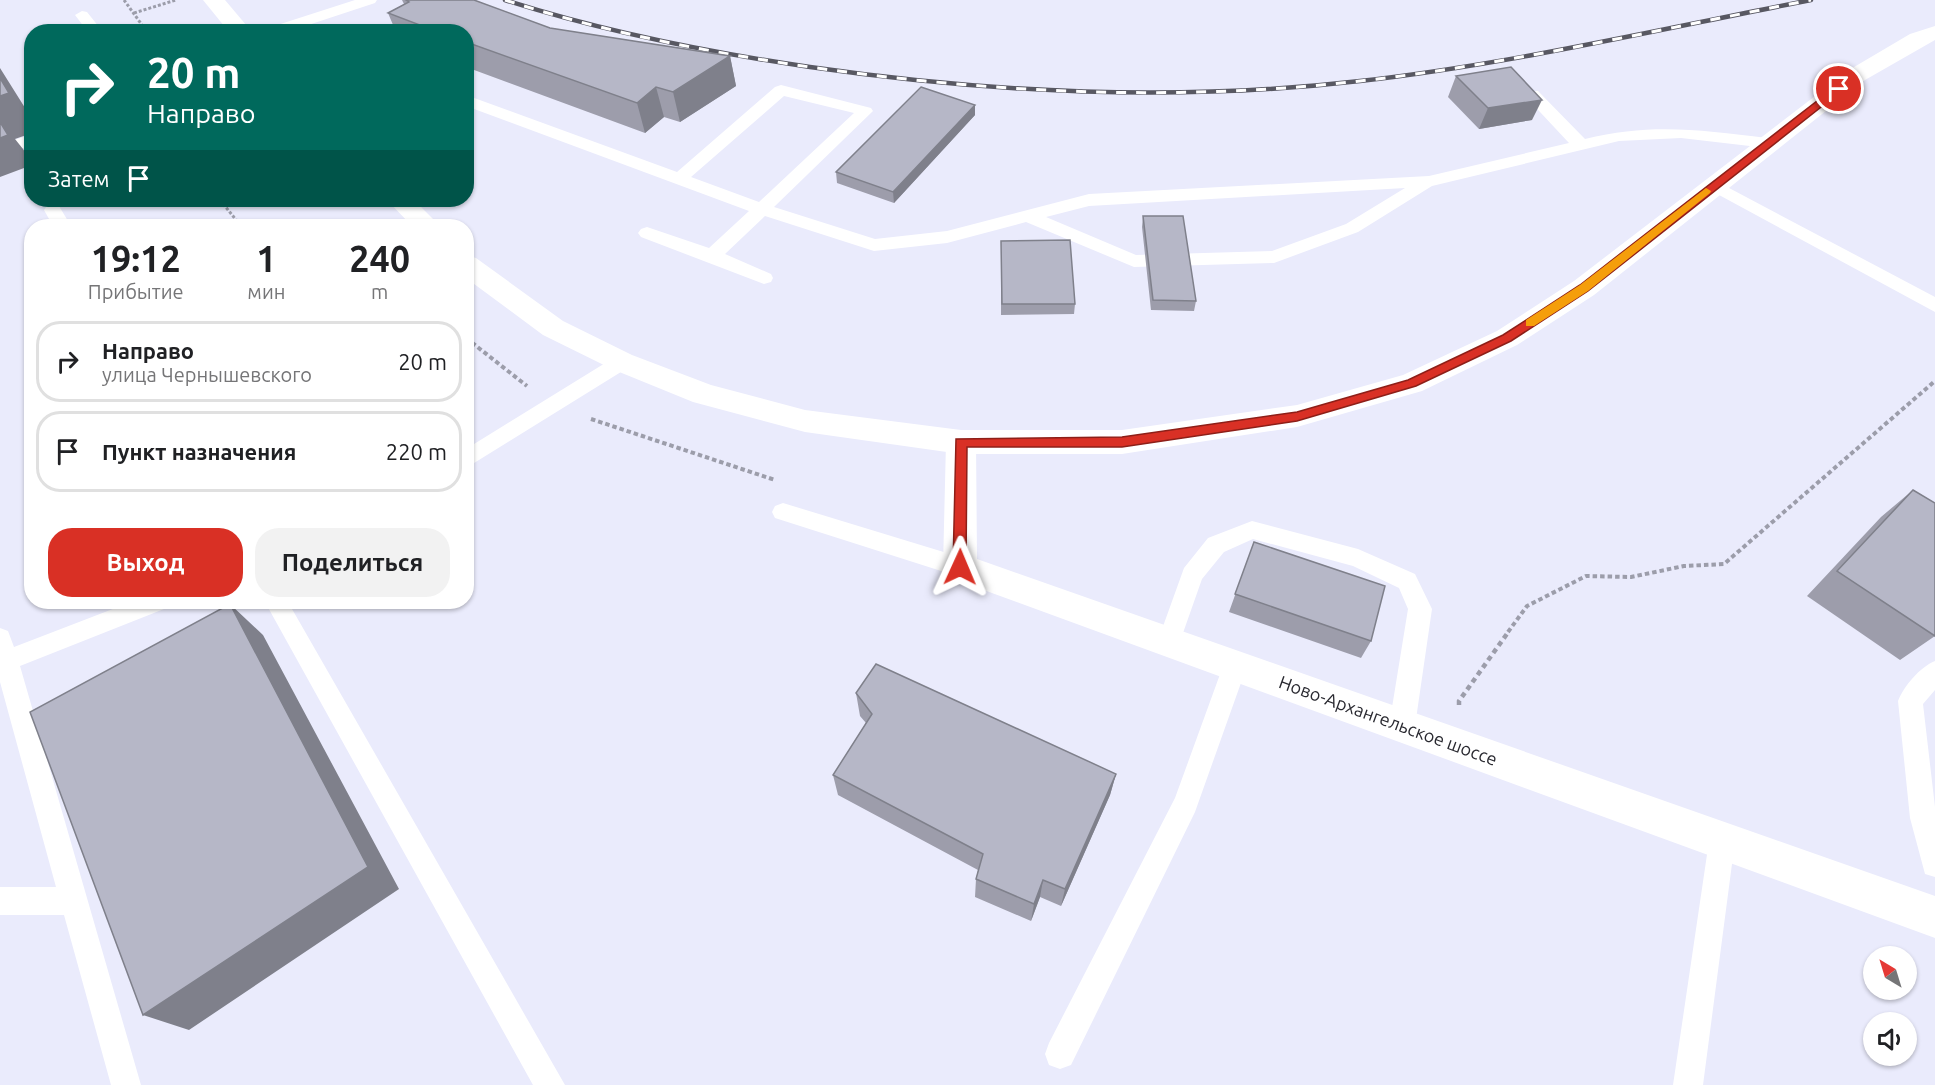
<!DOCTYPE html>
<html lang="ru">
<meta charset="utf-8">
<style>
:root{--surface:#fff;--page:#f2f2f2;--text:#202124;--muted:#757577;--line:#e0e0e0;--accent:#d93025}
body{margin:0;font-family:Ubuntu,sans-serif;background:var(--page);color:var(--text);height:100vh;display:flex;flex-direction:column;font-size:22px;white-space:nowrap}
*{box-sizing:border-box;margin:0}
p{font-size:20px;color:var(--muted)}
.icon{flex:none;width:33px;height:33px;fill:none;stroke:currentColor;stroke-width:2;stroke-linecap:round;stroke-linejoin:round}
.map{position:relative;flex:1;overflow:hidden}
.side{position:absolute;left:24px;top:219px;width:450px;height:390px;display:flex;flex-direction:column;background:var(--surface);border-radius:24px;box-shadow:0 2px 4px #0004}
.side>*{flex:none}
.hud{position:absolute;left:24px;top:24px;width:450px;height:183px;border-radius:24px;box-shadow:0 2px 4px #0004;background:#00695c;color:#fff;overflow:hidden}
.needle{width:39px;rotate:322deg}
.fabs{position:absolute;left:1863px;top:946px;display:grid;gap:12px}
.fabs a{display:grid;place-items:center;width:54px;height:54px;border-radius:50%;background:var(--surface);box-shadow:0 2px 4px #0004;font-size:30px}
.pin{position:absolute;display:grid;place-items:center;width:51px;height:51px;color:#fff;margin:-26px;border:3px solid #fff;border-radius:50%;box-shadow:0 2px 6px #0007}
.me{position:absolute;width:66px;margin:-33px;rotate:1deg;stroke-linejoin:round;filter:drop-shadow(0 0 4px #0008)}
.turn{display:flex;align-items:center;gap:21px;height:126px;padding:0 24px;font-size:27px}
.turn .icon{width:78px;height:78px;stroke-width:2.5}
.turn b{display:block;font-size:42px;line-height:51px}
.then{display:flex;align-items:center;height:57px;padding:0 24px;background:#0003;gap:12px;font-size:22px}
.eta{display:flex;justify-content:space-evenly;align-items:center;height:102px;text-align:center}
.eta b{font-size:36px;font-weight:600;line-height:42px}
.action{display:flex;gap:12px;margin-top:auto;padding:12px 24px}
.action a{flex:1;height:69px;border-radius:24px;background:var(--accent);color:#fff;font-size:24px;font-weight:600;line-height:69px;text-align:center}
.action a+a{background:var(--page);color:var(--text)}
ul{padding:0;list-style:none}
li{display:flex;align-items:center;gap:18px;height:81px;margin:0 12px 9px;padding:0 12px;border:3px solid var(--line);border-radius:24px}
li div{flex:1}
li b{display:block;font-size:22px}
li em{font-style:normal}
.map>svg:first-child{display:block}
</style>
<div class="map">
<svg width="1935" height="1085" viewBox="0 0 1935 1085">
<rect width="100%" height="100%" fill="#eaebfc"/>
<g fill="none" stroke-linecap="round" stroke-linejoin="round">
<path stroke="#9c9daa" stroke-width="3" stroke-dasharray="3 2" stroke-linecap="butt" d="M 124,0 L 147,32
M 134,13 L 176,0
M 220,200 L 241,226"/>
<path stroke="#9c9daa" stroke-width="4" stroke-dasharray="4.5 3" stroke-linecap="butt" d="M 466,338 L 527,386
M 591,419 L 775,480
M 1508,632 L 1527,606 L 1586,576 L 1631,577 L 1684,566 L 1724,564 L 1935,381"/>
<path stroke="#9c9daa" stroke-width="4.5" stroke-dasharray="5 4" stroke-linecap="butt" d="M 1459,705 L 1459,701 L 1509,631"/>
<path fill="#fff" fill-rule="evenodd" d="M 355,0 L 377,0 L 375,3 L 287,32 L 263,32 L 265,29 Z
M 82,11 L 87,12 L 103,32 L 88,32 L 75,15 Z
M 781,85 L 871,108 L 873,111 L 774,207 L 875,239 L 947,231 L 1089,194 L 1429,176 L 1569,143 L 1526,97 L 1524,94 L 1526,91 L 1538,91 L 1585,139 C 1651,123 1700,130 1767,138 L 1775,143 L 1767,148 L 1681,138 L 1619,141 L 1432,186 L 1358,232 L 1274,263 L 1134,267 L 1026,222 L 947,243 L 874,251 L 765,216 L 725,254 L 771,274 L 773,278 L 771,282 L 764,284 L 641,237 L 638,233 L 641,229 L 647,227 L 709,248 L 749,211 L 466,106 L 466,95 L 677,172 L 775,87 ZM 784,96 L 854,113 L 759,202 L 691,177 ZM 1405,188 L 1346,224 L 1272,251 L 1136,255 L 1046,217 L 1089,206 Z
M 32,134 L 32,145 L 0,156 L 0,145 Z
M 1714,180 L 1935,297 L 1935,312 L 1708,189 L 1705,185 L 1708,181 Z
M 53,204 L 59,206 L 71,226 L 53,226 L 44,210 L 47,206 Z
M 622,355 L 629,357 L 632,362 L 629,367 L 466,468 L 466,449 L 615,357 Z
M 783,503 L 960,557 L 968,560 L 971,567 L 968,574 L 960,577 L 775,518 L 772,512 L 775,506 Z
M 1252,521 L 1358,549 L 1415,574 L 1432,609 L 1415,726 L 1411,734 L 1402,738 L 1393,734 L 1389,726 L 1408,609 L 1399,588 L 1353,566 L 1253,539 L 1224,552 L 1202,579 L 1177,650 L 1169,653 L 1161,650 L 1157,643 L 1184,568 L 1208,538 Z
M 131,602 L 168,602 L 164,609 L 20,666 L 141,1085 L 111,1085 L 64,915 L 0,915 L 0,887 L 56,887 L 0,682 L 0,628 L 8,631 L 14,647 Z
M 265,602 L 288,602 L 565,1085 L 533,1085 Z
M 1235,655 L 1244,658 L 1247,666 L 1195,812 L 1071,1065 L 1060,1069 L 1049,1065 L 1045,1054 L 1049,1043 L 1175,798 L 1223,666 L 1226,658 Z
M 1935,661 L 1935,690 L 1923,704 L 1935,807 L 1935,877 L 1925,874 L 1910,818 L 1898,701 C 1904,686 1920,667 1935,661 Z
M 1722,828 L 1732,832 L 1735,841 L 1703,1085 L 1673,1085 L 1709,841 L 1712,832 Z"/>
<path fill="#fff" fill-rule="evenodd" d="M 961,430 L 972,434 L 976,442 L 977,559 L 1935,896 L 1935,938 L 948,577 L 943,567 L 946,442 L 950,434 Z"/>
<path fill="#fff" fill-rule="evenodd" d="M 203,0 L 225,0 L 252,32 L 229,32 Z
M 1935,26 L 1935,40 L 1865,80 L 1594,295 L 1517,345 L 1422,391 L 1297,427 L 1122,454 L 961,454 L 805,432 L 693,402 L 612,369 L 543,335 L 466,278 L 466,255 L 476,258 L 563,321 L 632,355 L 711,385 L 805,410 L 961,430 L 1122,430 L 1297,405 L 1403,375 L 1497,331 L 1574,281 L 1849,70 L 1910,34 Z
M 387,200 L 414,200 L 440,226 L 412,226 Z"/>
<defs>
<path id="rail" d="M 505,0 C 604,32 707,52 810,67 C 992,93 1177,102 1360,81 C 1511,64 1661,29 1811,0"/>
</defs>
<use href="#rail" stroke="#585862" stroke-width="4.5"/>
<use href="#rail" stroke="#fff" stroke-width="3" stroke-dasharray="10" stroke-linecap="butt"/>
</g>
<path fill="#9d9dab" d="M 402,0 L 474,0 L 550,28 L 730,56 L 736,86 L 680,122 L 664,117 L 645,133 L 466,67 L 466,32 L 396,32 L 388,13 L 404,4 Z
M 1456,76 L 1532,120 L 1479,129 L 1448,97 Z
M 975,105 L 975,115 L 894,203 L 837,183 L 836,172 Z
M 1143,216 L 1196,301 L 1194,311 L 1151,310 L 1142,227 Z
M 1001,251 L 1075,304 L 1074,314 L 1001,315 Z
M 1913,490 L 1935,503 L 1935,636 L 1900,660 L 1807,596 L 1881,517 Z
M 1254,542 L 1371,641 L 1361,658 L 1229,612 Z
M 856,693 L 1116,774 L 1110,795 L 1061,906 L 1040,897 L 1031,921 L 975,897 L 976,879 L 978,870 L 838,795 L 833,775 L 866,723 L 860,716 Z"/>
<path fill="#7f808b" d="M 730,56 L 736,86 L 680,122 L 673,92 Z
M 0,68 L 32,119 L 32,133 L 15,139 L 23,149 L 32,163 L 32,165 L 0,177 Z
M 656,87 L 664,117 L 645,133 L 637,103 Z
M 1542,100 L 1532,120 L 1479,129 L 1488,108 Z
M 975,105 L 975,115 L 894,203 L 893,192 Z
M 230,604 L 263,635 L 399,889 L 189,1030 L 143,1015 Z
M 1116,774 L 1110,795 L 1061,906 L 1065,889 Z
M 1043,880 L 1040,897 L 1031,921 L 1034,904 Z"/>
<path fill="#b6b7c7" stroke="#7f808b" stroke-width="1.5" d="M 406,0 L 474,0 L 550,28 L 730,56 L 673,92 L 656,87 L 637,103 L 466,42 L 466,32 L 438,32 L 388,13 L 409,2 Z
M 1511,67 L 1542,100 L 1488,108 L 1456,76 Z
M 0,78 L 9,93 L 0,96 Z
M 921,87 L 975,105 L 893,192 L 836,172 Z
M 0,122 L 8,135 L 0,138 Z
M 1143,216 L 1183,216 L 1196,301 L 1153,300 Z
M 1070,240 L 1075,304 L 1002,304 L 1001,241 Z
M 1913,490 L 1935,503 L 1935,636 L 1837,571 Z
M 1254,542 L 1385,586 L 1371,641 L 1235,594 Z
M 230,604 L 368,867 L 143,1015 L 30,712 Z
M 876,664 L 1116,774 L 1065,889 L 1043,880 L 1034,904 L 976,879 L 983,854 L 833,775 L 872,714 L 856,693 Z"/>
<path fill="#d93025" stroke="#8d1f18" stroke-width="1.5" d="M 1835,87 L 1844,89 L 1588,291 L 1511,341 L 1416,386 L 1297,421 L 1122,447 L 967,447 L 966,567 L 964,572 L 955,572 L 953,567 L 956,439 L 1122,437 L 1297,412 L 1408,380 L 1503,335 L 1580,285 Z"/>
<path fill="#f59e0b" d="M 1706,188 L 1711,191 L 1710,193 L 1588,291 L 1534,326 L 1526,326 L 1526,320 L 1580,285 Z"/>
<g text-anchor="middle" stroke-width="5" stroke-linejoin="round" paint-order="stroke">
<g font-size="18" fill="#292930" stroke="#fff">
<text transform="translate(1388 721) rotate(20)" y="6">Ново-Архангельское шоссе</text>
</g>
</g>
</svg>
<div class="fabs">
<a><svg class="needle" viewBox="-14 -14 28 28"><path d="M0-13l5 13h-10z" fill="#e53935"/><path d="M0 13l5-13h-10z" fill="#757577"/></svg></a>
<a><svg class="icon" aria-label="sound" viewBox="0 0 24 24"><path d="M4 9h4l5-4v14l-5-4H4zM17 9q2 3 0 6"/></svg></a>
</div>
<div class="pin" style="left:1839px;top:89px;background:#d93025"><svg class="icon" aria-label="arrive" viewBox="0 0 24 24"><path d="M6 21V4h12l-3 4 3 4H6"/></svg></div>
<svg class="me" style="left:960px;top:567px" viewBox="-20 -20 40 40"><path d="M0-17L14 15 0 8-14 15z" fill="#d93025" stroke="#fff" stroke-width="4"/></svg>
<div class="hud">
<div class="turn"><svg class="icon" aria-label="right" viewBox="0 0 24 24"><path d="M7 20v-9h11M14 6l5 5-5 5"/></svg><div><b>20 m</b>Направо</div></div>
<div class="then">Затем<svg class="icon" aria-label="arrive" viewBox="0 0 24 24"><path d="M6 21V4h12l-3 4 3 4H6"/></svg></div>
</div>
<section class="side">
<div class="eta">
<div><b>19:12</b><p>Прибытие</p></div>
<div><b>1</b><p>мин</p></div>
<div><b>240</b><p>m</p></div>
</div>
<ul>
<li><svg class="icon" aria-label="right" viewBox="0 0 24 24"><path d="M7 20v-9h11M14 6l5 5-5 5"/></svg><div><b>Направо</b><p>улица Чернышевского</p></div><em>20 m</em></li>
<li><svg class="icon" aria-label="arrive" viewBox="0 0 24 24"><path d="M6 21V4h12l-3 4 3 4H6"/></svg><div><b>Пункт назначения</b></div><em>220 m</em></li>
</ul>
<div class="action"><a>Выход</a><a>Поделиться</a></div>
</section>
</div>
